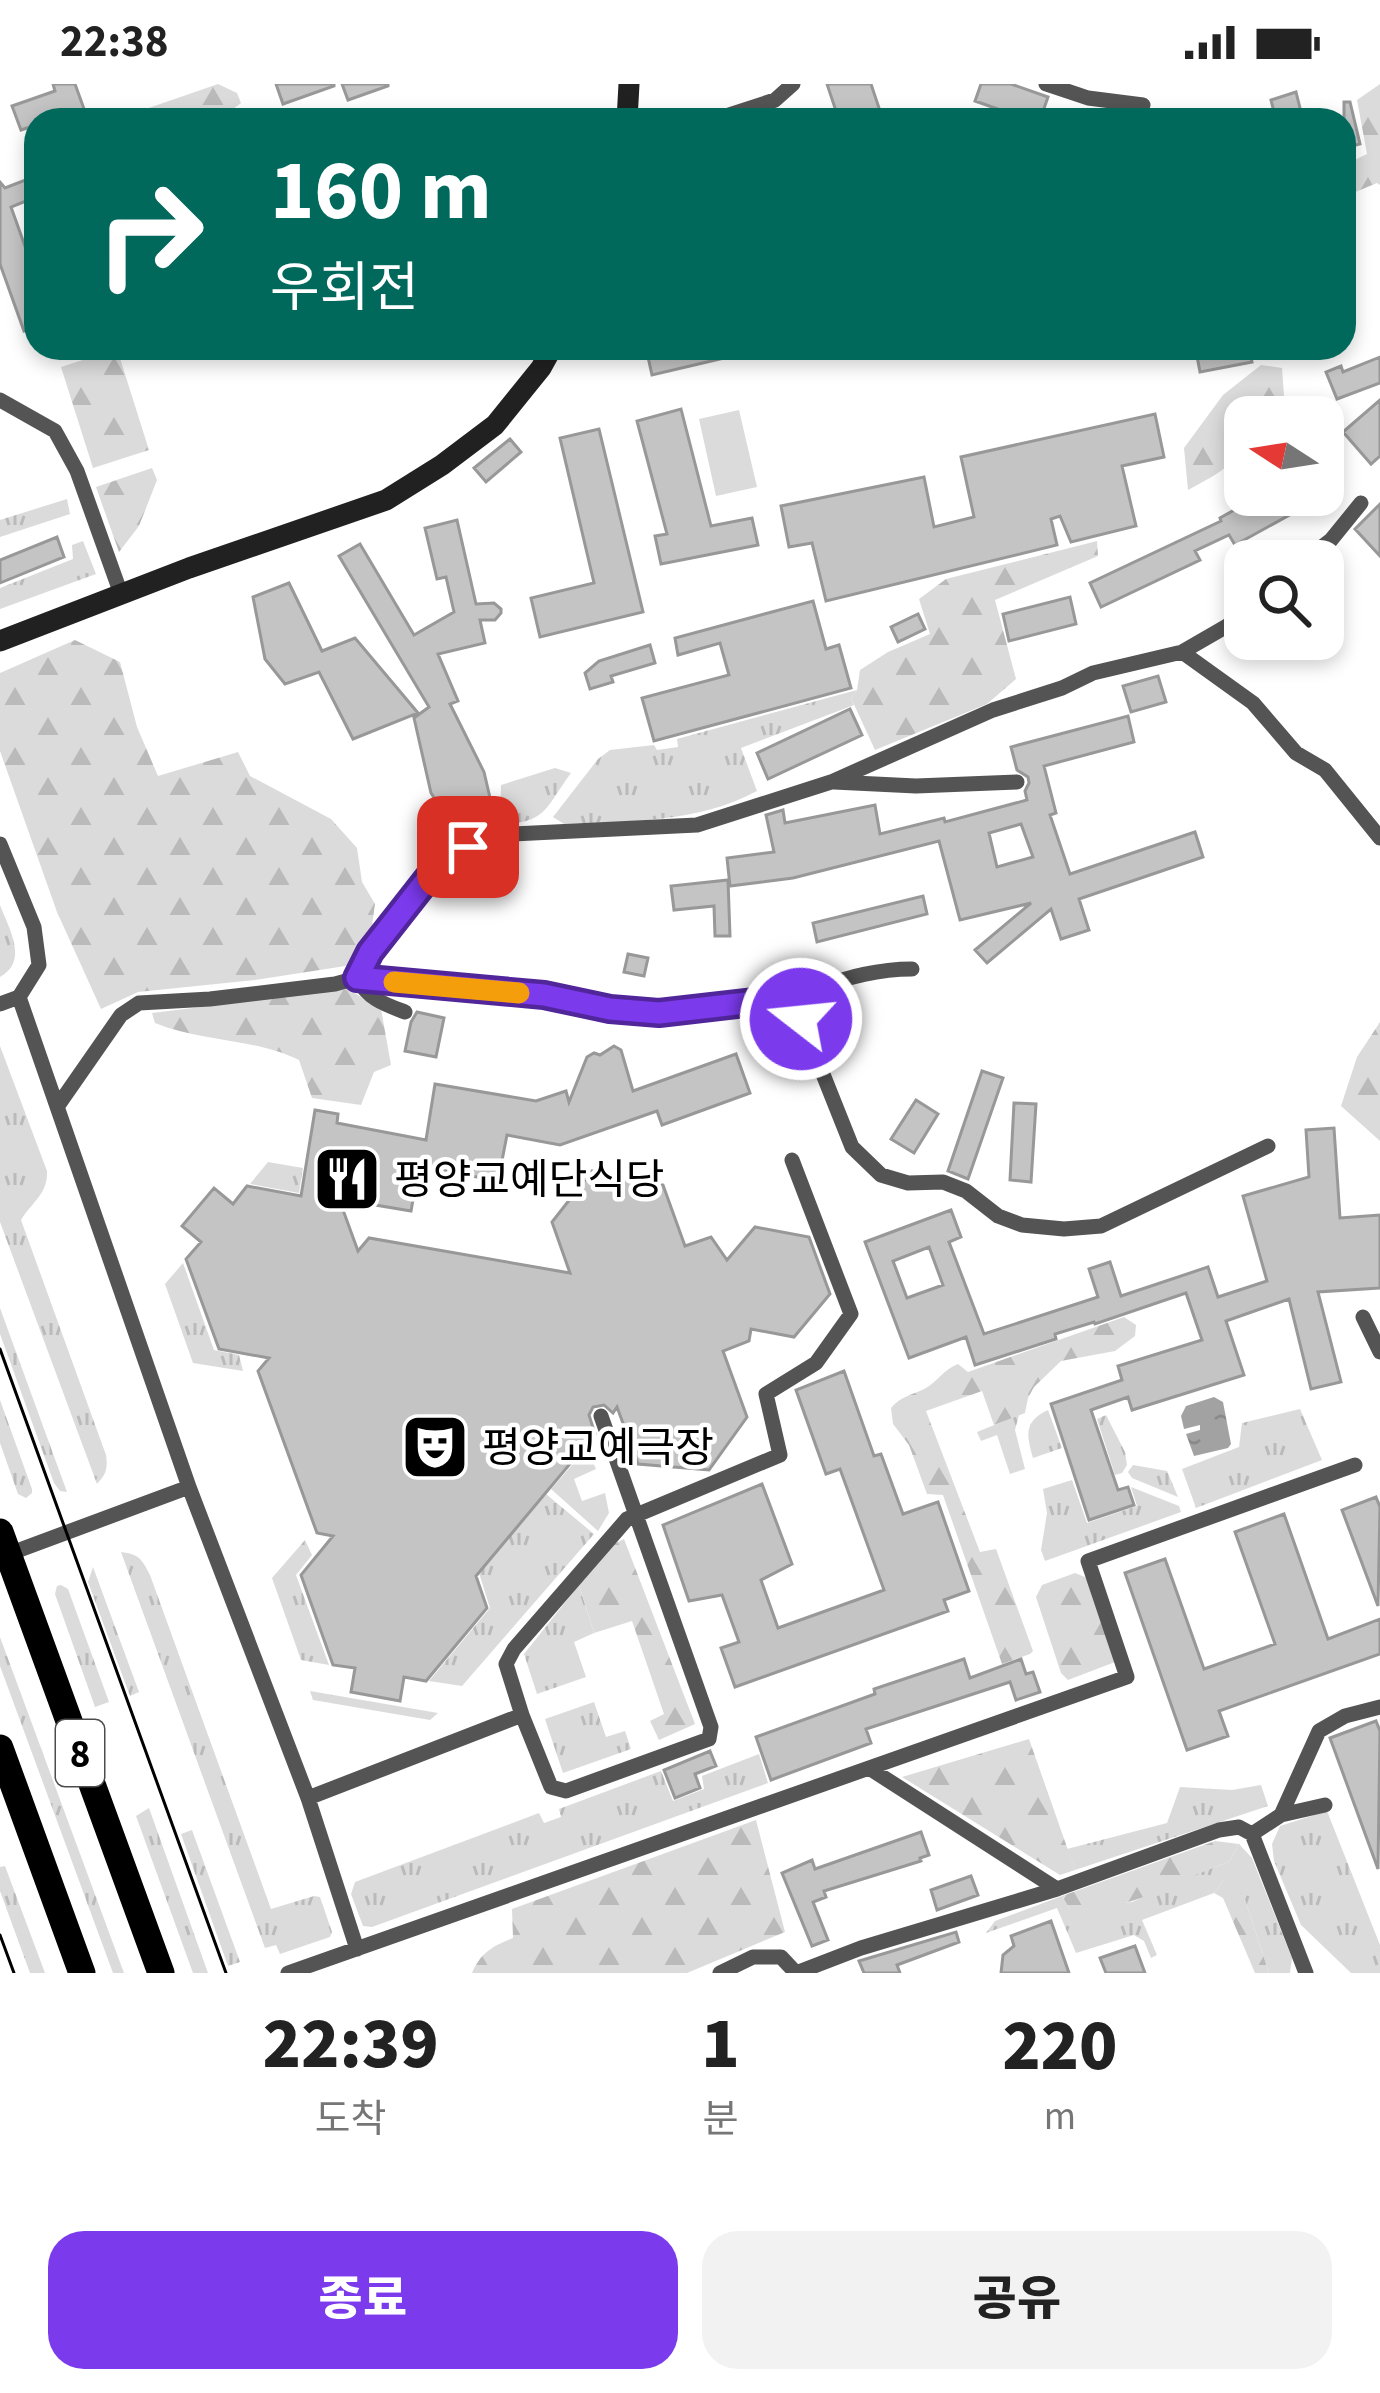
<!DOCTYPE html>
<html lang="ko">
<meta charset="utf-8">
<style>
:root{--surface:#fff;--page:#f2f2f2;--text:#222;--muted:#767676;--accent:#7c3aed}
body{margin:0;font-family:"Source Sans 3","Noto Sans KR",sans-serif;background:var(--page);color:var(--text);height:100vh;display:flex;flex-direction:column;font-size:45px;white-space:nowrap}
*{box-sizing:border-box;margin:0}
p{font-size:39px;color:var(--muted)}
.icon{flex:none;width:66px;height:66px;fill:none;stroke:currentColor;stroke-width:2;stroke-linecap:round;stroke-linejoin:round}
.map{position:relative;height:1889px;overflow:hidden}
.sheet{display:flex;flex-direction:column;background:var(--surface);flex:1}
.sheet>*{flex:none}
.guide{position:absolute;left:24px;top:24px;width:1332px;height:252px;border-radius:36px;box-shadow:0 6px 18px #0003;background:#00695c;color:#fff;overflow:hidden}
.needle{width:78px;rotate:282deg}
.tools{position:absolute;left:1224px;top:312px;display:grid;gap:24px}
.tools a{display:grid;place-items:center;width:120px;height:120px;border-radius:24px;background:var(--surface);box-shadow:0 6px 18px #0003;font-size:60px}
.pin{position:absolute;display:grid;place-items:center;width:102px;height:102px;color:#fff;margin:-51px;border-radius:24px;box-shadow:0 6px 18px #0006}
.me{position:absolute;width:132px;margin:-66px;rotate:286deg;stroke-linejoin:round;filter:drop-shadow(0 0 9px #0008)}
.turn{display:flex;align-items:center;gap:42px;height:252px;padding:0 48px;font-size:54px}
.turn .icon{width:156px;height:156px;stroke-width:2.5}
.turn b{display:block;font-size:84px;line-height:102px}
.eta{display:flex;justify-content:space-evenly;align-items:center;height:204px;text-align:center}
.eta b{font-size:72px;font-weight:800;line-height:84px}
.button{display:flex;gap:24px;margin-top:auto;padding:24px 48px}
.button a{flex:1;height:138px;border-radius:36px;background:var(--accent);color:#fff;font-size:48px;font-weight:800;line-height:138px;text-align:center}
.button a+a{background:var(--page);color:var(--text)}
.status{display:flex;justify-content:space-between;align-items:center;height:84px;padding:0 60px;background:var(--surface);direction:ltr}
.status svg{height:33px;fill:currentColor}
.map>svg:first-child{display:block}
</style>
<div class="status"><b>22:38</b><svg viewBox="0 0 49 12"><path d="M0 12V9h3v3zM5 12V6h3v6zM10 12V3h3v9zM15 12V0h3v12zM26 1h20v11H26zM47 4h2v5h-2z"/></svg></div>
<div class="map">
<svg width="1380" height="1889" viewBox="0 0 1380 1889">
<defs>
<pattern id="grass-tufts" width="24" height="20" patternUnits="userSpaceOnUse" patternTransform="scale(3)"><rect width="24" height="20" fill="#dbdbdb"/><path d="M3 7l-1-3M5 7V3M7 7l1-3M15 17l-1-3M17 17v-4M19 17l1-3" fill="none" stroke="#bababa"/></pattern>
<pattern id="forest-firs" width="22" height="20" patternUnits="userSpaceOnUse" patternTransform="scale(3)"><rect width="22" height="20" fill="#dbdbdb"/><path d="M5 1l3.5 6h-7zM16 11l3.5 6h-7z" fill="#bababa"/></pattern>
<pattern id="water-ripples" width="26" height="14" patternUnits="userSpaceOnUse" patternTransform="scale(3)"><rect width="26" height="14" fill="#a2a2a2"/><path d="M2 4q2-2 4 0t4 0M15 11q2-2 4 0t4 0" fill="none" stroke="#8a8a8a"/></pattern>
</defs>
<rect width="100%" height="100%" fill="#fff"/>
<path fill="url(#grass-tufts)" d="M 67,415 L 70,430 L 0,453 L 0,436 Z
M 83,457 L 96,490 L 0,525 L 0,504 L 73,475 L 72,461 Z
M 857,606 L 851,614 L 854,621 L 741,664 L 757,707 C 698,739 629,737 564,740 L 553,733 L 598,675 L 610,666 L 654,661 L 657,666 L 678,663 L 677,655 Z
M 555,684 L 571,689 C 546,723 546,740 500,740 L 501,701 Z
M 0,821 C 9,845 29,877 0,893 Z
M 0,962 L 47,1087 C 48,1110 32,1118 21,1136 L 106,1371 C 108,1384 106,1391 97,1400 L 0,1138 Z
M 268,1078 L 303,1084 L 299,1109 L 250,1100 Z
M 183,1179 L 214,1266 L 239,1271 L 243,1287 L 193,1279 L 165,1200 Z
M 0,1224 L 67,1408 L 60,1407 L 54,1399 L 0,1250 Z
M 0,1316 L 32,1405 L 32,1409 L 26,1414 L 18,1410 L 0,1359 Z
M 1300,1325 L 1322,1376 L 1196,1424 L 1182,1385 L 1239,1363 L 1242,1339 Z
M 1048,1326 L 1062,1364 L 1033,1374 C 1026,1351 1024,1337 1048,1326 Z
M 1019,1331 L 1015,1346 L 1025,1385 L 1010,1390 L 997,1351 L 981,1357 L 977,1348 Z
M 1106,1331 L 1125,1368 L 1127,1381 L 1122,1389 L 1115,1391 L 1097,1335 Z
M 587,1364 L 596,1385 L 574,1395 L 582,1417 L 605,1409 L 609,1429 L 598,1447 L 551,1405 Z
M 1133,1381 L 1167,1387 L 1178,1413 L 1132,1394 L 1128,1388 Z
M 1072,1396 L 1087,1439 L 1137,1422 L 1131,1403 L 1179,1422 L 1181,1428 L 1045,1477 L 1041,1466 L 1047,1429 L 1043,1405 Z
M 546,1410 L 594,1450 L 462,1602 L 429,1597 L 490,1524 L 479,1489 Z
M 305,1456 L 312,1471 L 296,1491 L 329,1581 L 301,1576 L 272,1494 Z
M 121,1468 C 139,1470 142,1475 150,1491 L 271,1825 L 314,1812 L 320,1813 L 332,1848 L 330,1853 L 280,1870 L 276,1861 L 265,1864 Z
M 93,1483 L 139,1608 L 130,1612 L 88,1498 Z
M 61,1501 L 68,1505 L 109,1618 L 95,1623 L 55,1510 L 57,1502 Z
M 579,1501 L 594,1549 L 574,1558 L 586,1593 L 537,1610 L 524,1570 Z
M 0,1553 L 124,1889 L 113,1889 L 0,1582 Z
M 310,1607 L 438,1629 L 430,1636 L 313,1616 Z
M 594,1618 L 606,1653 L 625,1647 L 631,1665 L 563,1689 L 545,1635 Z
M 759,1670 L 768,1699 L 372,1843 L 363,1842 L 351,1810 L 355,1798 L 539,1729 L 544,1739 L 561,1733 L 559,1725 L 661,1687 L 673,1717 L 704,1705 L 702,1692 Z
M 1261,1701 L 1268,1722 L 1075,1786 L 1067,1765 L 1167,1739 L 1180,1703 L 1232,1706 Z
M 149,1724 L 208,1889 L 193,1889 L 136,1732 Z
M 1327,1727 L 1380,1861 L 1380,1889 L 1351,1889 L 1301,1841 L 1274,1777 L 1272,1760 L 1280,1742 Z
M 192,1746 L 240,1878 L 228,1882 L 181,1750 Z
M 1239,1760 L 1252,1774 L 1292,1874 L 1290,1889 L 1269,1889 L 1245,1816 L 1223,1797 L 1214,1809 L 1142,1836 L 1157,1871 L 1151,1874 L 1144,1857 L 1134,1851 L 1076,1869 L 1057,1824 L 986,1849 L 995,1837 L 1062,1812 L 1069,1824 L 1132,1818 L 1187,1793 L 1229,1778 Z
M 5,1782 L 45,1889 L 30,1889 L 0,1807 L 0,1783 Z"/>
<path fill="url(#forest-firs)" d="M 218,0 L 237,9 L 241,19 C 210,46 153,36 114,36 Z
M 1380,0 L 1380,101 L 1377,99 L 1353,109 L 1344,90 L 1344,81 L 1367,70 L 1357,16 Z
M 117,265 L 149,366 L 93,384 L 61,283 Z
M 1261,281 L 1282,284 L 1284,312 L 1266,333 L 1245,333 C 1245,379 1224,386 1188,406 L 1184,364 L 1223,311 Z
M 152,384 L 157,396 L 139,442 L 119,468 L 96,403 Z
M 1097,457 L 1098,472 L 995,516 L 1016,595 L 987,620 L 875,666 L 851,614 L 857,606 L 860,586 L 888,568 L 930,550 L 919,515 L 946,495 Z
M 75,556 L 120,578 L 137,643 L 158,692 L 238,668 L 250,692 L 331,735 L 357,764 L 362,798 L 375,820 L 370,856 L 352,881 L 255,896 L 138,908 L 101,925 L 57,828 L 0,667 L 0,589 Z
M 348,905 L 381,925 L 391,981 L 374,988 L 361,1021 L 312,1014 L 299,976 C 254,954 201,958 155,939 L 152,929 Z
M 1380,938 L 1380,1057 L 1341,1022 L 1357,973 Z
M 1124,1233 L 1136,1241 L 1135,1252 L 1115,1267 L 1061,1277 L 1034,1303 L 1028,1314 L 1025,1329 L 994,1341 L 982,1307 L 926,1327 L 980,1468 L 996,1465 L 1033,1567 L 1030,1570 L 1002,1580 L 943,1411 L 927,1410 L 909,1361 L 893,1340 L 891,1324 C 901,1312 912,1311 926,1304 C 938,1297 944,1285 958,1280 L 968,1288 Z
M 624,1455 L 695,1640 L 659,1656 L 650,1637 L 664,1630 L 632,1537 L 594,1549 L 579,1501 L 614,1460 Z
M 1075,1489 L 1085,1493 L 1090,1499 L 1115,1578 L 1068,1596 L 1061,1589 L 1036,1513 L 1042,1501 Z
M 1029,1655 L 1075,1786 L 1060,1791 L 902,1693 Z
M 756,1736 L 785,1848 L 687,1889 L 472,1889 C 481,1868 493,1862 513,1854 L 512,1825 Z
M 1215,1757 L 1239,1760 L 1229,1778 C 1177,1795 1125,1832 1069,1824 L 1062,1812 Z
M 1223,1797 L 1234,1800 L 1245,1816 L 1269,1889 L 1255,1889 L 1223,1814 L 1214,1809 Z"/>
<path fill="#dbdbdb" d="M 739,326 L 757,403 L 716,412 L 699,335 Z"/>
<path fill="url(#water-ripples)" d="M 1214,1313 L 1223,1318 L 1231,1360 L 1228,1364 L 1194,1372 L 1186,1350 L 1200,1346 L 1200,1341 L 1184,1345 L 1181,1332 L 1186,1322 Z"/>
<path fill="#c4c4c4" stroke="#989898" stroke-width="3" fill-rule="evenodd" d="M 53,0 L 75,0 L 88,36 L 65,36 L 64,31 L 50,36 L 36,36 L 36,41 L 21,46 L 12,22 L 55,7 Z
M 276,0 L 334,0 L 334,2 L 283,20 Z
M 342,0 L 388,0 L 388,2 L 348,16 Z
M 827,0 L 871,0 L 881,30 L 863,36 L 839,36 Z
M 981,0 L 1011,0 L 1048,13 L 1040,36 L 1029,36 L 975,17 Z
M 1296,8 L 1303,36 L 1276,36 L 1271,16 Z
M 1344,18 L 1350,18 L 1360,60 L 1344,64 Z
M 36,92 L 36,113 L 11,123 L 36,193 L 36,243 L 24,247 L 0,180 L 0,98 L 5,104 Z
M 646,264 L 741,264 L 741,270 L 652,291 Z
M 1212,264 L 1249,264 L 1252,278 L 1200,288 L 1196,267 Z
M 1380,273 L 1380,299 L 1337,315 L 1326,288 L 1341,282 L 1343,288 Z
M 1380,316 L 1380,372 L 1371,380 L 1343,348 Z
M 681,325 L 711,442 L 752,434 L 758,461 L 661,480 L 655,452 L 667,450 L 637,337 Z
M 1155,330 L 1164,373 L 1122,382 L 1136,442 L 1071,458 L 1060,432 L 1051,435 L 1057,461 L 826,517 L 812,459 L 789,463 L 781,422 L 924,393 L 934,443 L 974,433 L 961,373 Z
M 599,345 L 643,528 L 540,553 L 531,514 L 594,499 L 560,354 Z
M 510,355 L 521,368 L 486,398 L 474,384 Z
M 1261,411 L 1300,411 L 1290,420 L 1295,428 L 1235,461 L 1229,451 L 1195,467 L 1200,476 L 1101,523 L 1090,499 L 1221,437 L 1220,434 Z
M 1380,420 L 1380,472 L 1355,445 Z
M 457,436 L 476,520 L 494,519 L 501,525 L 501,529 L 495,536 L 480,536 L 485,559 L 438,570 L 458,617 L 450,620 L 484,688 L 491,718 L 448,735 L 431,709 L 414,634 L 429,623 L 339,472 L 360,460 L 414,551 L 454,528 L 446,493 L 437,495 L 425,444 Z
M 57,453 L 64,473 L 0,499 L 0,476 Z
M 289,499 L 322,567 L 355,554 L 418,629 L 353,655 L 319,588 L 285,600 L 265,575 L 253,513 Z
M 1070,513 L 1076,540 L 1009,557 L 1003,530 Z
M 813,517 L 826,565 L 839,561 L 851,604 L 654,657 L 642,614 L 729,591 L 720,559 L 678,571 L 675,554 Z
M 918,530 L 925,545 L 898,558 L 891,543 Z
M 650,561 L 655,579 L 611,592 L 613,598 L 590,605 L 585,589 L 599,577 Z
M 1158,592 L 1166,618 L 1131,628 L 1123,602 Z
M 850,625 L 862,651 L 768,695 L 757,669 Z
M 1128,632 L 1134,658 L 1044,682 L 1056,729 L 1050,731 L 1070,790 L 1195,748 L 1203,773 L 1079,815 L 1089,846 L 1061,855 L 1051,825 L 987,879 L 975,866 L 1031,819 L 960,836 L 939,757 L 793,794 L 730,802 L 727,774 L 774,768 L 766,731 L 783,726 L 785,739 L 875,721 L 880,750 L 944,734 L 945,738 L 1027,716 L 1025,707 L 1029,699 L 1028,693 L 1017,686 L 1011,663 ZM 1021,740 L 1033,773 L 997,783 L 989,749 Z
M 728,796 L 730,852 L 715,852 L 714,822 L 674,826 L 671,802 Z
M 923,812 L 927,830 L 817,858 L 813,839 Z
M 628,870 L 648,874 L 644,892 L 624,888 Z
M 417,928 L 444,934 L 436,973 L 405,967 L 411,938 Z
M 614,962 L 621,966 L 633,1007 L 736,970 L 750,1009 L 662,1041 L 657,1027 L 560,1061 L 507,1051 L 498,1097 L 419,1082 L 411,1127 L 339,1115 L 358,1167 L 369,1154 L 570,1189 L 552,1138 L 592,1087 L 663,1101 L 685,1162 L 711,1153 L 727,1176 L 755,1143 L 809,1153 L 830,1210 L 794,1253 L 751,1245 L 749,1257 L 723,1267 L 747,1333 L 709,1386 L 638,1380 L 617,1323 L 613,1329 L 604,1321 L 593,1323 L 589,1331 L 595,1350 L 476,1492 L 487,1524 L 426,1597 L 404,1593 L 400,1617 L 351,1608 L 355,1584 L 333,1581 L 301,1491 L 333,1452 L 317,1449 L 258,1287 L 269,1274 L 219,1265 L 186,1175 L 201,1158 L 182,1142 L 214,1104 L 233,1120 L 247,1102 L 301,1112 L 315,1026 L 338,1030 L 337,1039 L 426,1056 L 435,1000 L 536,1017 L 566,1007 L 569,1018 L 587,973 L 594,969 L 600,971 Z
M 982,987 L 1003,994 L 968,1095 L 948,1087 Z
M 916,1016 L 938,1030 L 914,1069 L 891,1055 Z
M 1014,1019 L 1036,1020 L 1031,1098 L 1010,1096 Z
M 1334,1044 L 1340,1134 L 1380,1131 L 1380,1204 L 1318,1208 L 1341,1298 L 1311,1305 L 1289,1215 L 1226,1237 L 1244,1291 L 1132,1326 L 1128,1313 L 1091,1326 L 1118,1406 L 1128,1403 L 1134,1421 L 1089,1436 L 1051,1320 L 1122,1296 L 1118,1282 L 1202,1256 L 1186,1209 L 1095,1240 L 1094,1238 L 1055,1250 L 1056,1255 L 975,1281 L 966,1253 L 909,1274 L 865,1158 L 951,1126 L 961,1153 L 949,1158 L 984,1250 L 1098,1213 L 1089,1185 L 1110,1178 L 1121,1212 L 1208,1183 L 1218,1213 L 1267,1197 L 1243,1112 L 1309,1093 L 1306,1046 ZM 929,1163 L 943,1201 L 907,1214 L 893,1177 Z
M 844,1287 L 874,1372 L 881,1370 L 903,1430 L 938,1418 L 969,1507 L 944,1516 L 948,1527 L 735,1603 L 721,1564 L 739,1558 L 722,1511 L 689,1517 L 663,1441 L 762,1400 L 792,1480 L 761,1496 L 778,1544 L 884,1506 L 840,1385 L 826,1390 L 796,1306 Z
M 1376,1413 L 1380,1423 L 1378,1522 L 1342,1426 Z
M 1284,1430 L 1328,1555 L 1380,1535 L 1380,1570 L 1219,1627 L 1228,1652 L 1187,1666 L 1125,1489 L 1165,1475 L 1204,1585 L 1275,1560 L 1235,1448 Z
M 964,1575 L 970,1594 L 1021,1575 L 1026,1590 L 1033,1588 L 1040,1608 L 1016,1616 L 1010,1598 L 866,1645 L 871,1659 L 771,1696 L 756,1653 L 875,1610 L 874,1605 Z
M 1376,1637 L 1380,1647 L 1378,1785 L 1330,1654 Z
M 710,1667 L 716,1682 L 695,1690 L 700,1704 L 675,1714 L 664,1686 Z
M 921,1748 L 929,1771 L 920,1774 L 921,1777 L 824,1807 L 826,1813 L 813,1818 L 828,1856 L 812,1862 L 782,1789 L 812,1776 L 815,1785 Z
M 971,1792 L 978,1811 L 937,1826 L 931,1806 Z
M 1051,1837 L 1069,1889 L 1001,1889 L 1003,1871 L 1014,1862 L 1011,1852 Z
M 956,1848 L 959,1858 L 897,1881 L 900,1889 L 864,1889 L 859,1877 Z
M 1135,1862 L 1145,1889 L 1106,1889 L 1100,1874 Z"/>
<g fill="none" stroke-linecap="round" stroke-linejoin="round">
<path stroke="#545454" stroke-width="15" d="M 1046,0 L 1088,14 L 1143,21
M 714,36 L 775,16 L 793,0
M 0,316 L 55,347 L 77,387 L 121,510
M 1304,477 L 1331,456 L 1361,419
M 1182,568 L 1253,619 L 1296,669 L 1325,686 L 1380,754
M 834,698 L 916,702 L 1017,698
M 0,760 L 34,843 L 39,881 L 19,913 L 0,920
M 357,894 L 545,911 L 610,925 L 659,930 L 764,917 C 786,920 790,911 809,906 C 845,895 874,885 912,885
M 357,894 C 368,915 384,920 405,928
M 19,913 L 189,1403 L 308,1714 L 522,1631 L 506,1580 L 514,1565 L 627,1435 L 780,1371 L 766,1310 L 816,1279 L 851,1230 L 792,1076
M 781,919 L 801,935 L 852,1063 L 881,1091 L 908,1099 L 943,1098 L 966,1107 L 998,1132 L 1022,1141 L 1064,1145 L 1101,1142 L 1268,1062
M 57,1023 L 121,931 L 139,919 L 210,915 L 335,900 L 357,894 L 370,868 L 443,775 L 493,751 L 697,741 L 831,698 L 993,626 L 1062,604 L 1093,589 L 1182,568 L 1227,542 L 1245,526
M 1363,1233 L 1380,1268
M 6,1471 L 189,1403
M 522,1631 L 551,1703 L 566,1707 L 709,1655 L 711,1643 L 601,1332
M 869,1684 L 1057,1805 L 1219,1746 L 1239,1743 L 1252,1750 L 1281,1731 L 1325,1721
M 308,1714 L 357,1865
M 1281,1731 L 1319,1647 L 1345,1632 L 1380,1623
M 1252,1750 L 1306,1889
M 288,1889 L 1127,1593 L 1088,1477 L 1355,1381
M 720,1889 L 753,1873 L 781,1873 L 796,1889
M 796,1889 L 861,1864 L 1057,1805"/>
<path stroke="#212121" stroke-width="21" d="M 627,36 L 629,0
M 0,557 L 189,484 L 386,416 L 442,381 L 495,341 L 541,284 L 552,264"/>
<path stroke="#000" stroke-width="27" d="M 0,1448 L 161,1889
M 0,1664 L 82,1889"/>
<path stroke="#000" stroke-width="3" d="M 0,1265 L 226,1889
M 0,1851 L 14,1889"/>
</g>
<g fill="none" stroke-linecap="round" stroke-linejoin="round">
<defs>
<path id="route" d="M 468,763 L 443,775 L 370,868 L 357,894 L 544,911 L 610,925 L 659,929 L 764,917 L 781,919 L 801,935"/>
</defs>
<use href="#route" stroke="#51269a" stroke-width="30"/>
<use href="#route" stroke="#7c3aed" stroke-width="21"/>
<path stroke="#f59e0b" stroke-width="21" d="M 394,898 L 519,909"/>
</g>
<defs>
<symbol id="restaurant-square" viewBox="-11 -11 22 22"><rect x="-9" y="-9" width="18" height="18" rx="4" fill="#000" stroke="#fff"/><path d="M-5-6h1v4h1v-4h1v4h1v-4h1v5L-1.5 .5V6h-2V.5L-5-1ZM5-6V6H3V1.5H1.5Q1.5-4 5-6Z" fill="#fff"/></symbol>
<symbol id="theatre-square" viewBox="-11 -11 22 22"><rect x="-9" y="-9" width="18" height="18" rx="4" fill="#000" stroke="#fff"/><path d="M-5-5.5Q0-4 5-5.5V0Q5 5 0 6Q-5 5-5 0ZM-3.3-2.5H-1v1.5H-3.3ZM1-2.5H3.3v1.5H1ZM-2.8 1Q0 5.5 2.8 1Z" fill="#fff"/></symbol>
</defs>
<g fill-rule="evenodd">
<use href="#restaurant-square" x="309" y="1057" width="76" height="76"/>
<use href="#theatre-square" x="397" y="1325" width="76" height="76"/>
</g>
<g text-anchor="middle" stroke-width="9" stroke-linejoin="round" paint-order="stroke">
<rect fill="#fff" stroke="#4c4c4c" stroke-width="3" x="56" y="1636" width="48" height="66" rx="9"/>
<g font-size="39" font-weight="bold" fill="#000">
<text x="80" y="1683">8</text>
</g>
<g font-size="42" fill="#000" stroke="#fff" text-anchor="start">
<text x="394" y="1110">평양교예단식당</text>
<text x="482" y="1378">평양교예극장</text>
</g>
</g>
</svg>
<div class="tools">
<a><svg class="needle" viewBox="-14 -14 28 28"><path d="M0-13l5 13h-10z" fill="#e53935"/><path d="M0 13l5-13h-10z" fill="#767676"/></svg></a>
<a><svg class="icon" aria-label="search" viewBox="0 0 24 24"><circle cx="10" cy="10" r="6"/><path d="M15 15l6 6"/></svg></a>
</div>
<div class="pin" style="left:468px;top:763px;background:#d93025"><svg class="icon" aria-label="arrive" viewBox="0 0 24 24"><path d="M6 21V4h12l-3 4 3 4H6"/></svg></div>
<svg class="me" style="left:801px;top:935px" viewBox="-20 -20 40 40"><circle r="17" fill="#7c3aed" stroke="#fff" stroke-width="3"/><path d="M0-11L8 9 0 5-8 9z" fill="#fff"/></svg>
<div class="guide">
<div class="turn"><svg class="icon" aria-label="right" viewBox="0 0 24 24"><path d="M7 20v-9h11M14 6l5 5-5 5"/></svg><div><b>160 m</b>우회전</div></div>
</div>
</div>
<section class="sheet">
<div class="eta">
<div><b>22:39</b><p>도착</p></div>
<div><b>1</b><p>분</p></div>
<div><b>220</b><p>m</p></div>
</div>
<div class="button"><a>종료</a><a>공유</a></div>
</section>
